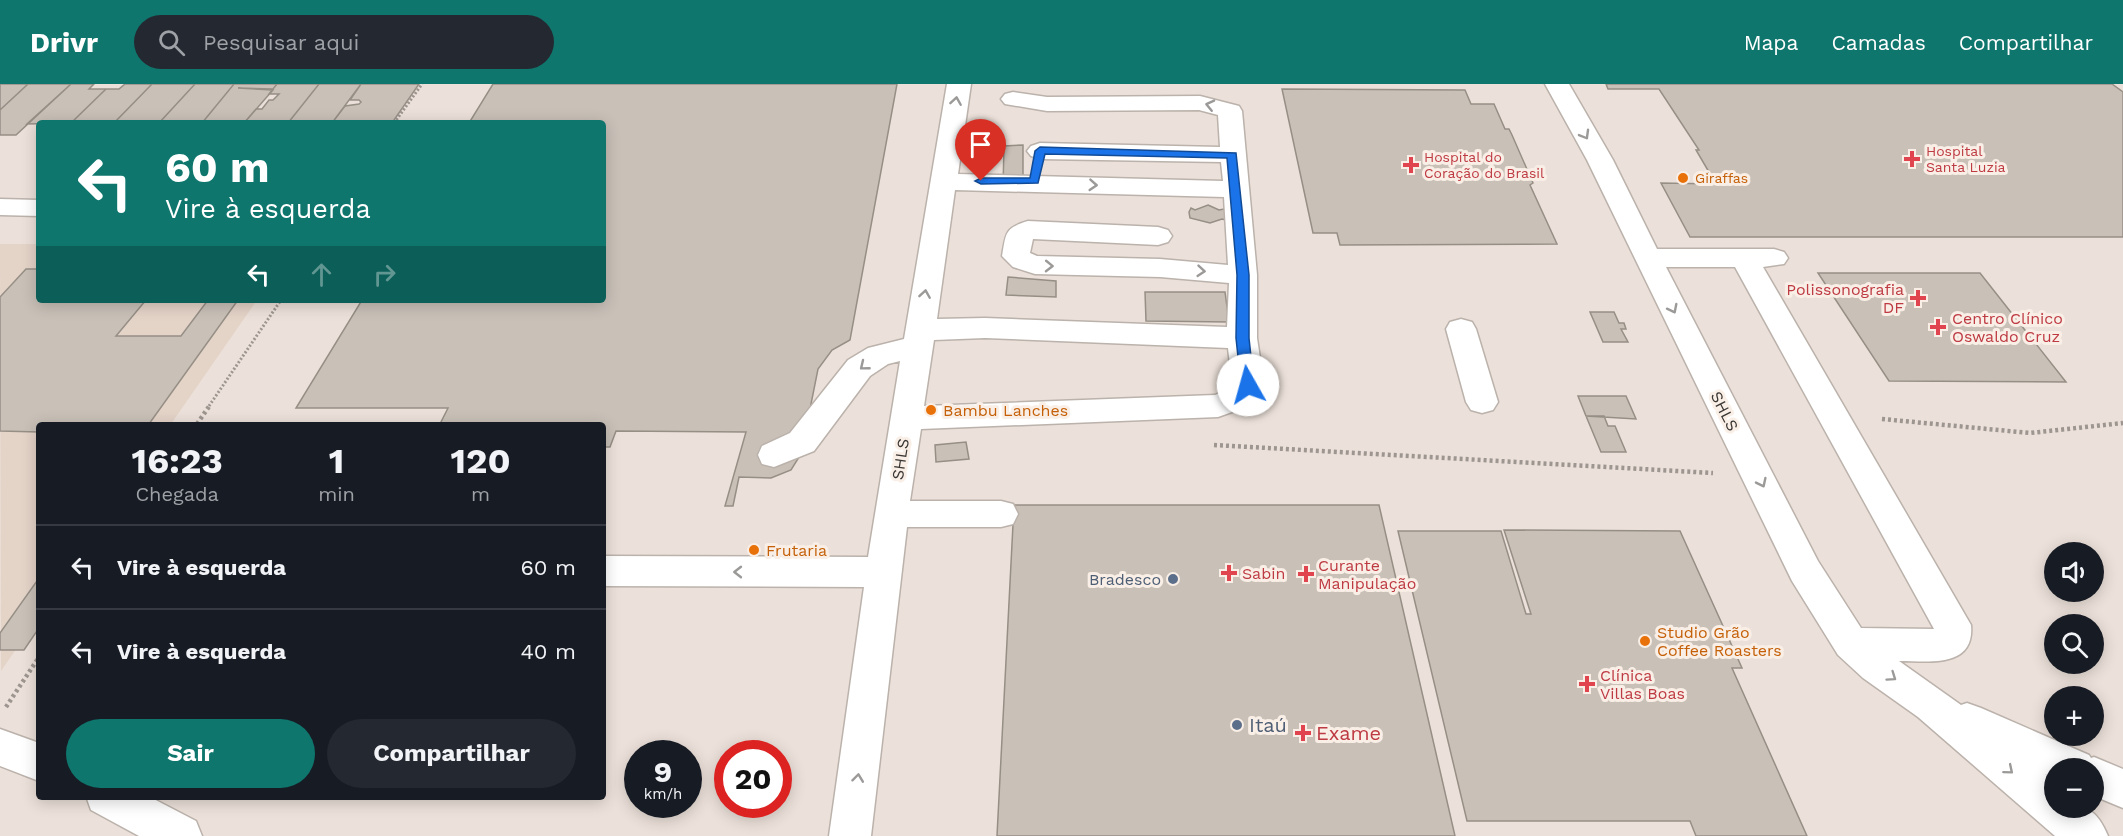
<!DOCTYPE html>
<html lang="pt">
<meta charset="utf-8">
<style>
:root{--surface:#171b24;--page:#242831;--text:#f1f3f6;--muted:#9ea1a6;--line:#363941;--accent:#0f766e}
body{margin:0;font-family:"Work Sans",sans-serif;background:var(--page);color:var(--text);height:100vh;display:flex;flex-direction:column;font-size:22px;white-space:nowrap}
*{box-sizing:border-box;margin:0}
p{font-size:20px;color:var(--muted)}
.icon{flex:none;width:33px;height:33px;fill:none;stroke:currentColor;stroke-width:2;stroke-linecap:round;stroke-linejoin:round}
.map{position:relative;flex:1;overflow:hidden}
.drawer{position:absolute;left:36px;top:338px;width:570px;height:378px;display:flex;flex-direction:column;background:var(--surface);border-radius:6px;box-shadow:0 3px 15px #0003}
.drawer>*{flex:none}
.banner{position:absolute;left:36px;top:36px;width:570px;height:183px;border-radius:6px;box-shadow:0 3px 15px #0003;background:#0f766e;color:#fff;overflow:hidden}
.controls{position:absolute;left:2044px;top:458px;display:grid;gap:12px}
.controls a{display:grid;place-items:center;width:60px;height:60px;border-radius:50%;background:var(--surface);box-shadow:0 3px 15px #0003;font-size:30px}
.speed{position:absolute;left:624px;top:656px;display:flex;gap:12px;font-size:30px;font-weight:700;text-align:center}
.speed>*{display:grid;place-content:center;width:78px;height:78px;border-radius:50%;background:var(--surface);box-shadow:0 3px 15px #0003;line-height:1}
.speed small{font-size:15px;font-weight:400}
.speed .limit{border:9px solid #d22;background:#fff;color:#111}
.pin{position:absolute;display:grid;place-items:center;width:51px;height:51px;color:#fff;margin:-62px -26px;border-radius:50% 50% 50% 0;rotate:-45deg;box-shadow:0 0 6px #0007}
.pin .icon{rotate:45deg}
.me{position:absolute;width:66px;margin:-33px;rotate:353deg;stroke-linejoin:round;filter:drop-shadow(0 0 4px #0008)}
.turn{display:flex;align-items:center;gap:21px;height:126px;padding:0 30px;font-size:27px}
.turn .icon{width:78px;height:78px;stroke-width:2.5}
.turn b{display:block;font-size:42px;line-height:51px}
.lanes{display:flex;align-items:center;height:57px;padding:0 30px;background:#0003;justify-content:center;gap:30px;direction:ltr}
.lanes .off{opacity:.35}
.eta{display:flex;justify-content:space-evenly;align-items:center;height:102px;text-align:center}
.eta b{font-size:36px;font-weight:700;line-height:42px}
.cta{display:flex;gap:12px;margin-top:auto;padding:12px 30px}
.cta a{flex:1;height:69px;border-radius:36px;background:var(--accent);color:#fff;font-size:24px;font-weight:700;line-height:69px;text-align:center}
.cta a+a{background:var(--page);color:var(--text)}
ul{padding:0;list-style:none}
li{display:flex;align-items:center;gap:18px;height:84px;padding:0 30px;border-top:2px solid var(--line)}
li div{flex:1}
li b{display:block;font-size:22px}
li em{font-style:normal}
header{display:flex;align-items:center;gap:36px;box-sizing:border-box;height:84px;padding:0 30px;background:var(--accent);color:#fff}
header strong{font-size:28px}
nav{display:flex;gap:33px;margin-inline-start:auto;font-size:21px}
.search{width:420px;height:54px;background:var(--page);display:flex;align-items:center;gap:15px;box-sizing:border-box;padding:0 21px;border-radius:33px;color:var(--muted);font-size:22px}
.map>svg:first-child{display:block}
</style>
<header>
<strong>Drivr</strong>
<div class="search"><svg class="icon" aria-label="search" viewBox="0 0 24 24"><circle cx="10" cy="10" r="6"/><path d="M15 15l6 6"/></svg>Pesquisar aqui</div>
<nav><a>Mapa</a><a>Camadas</a><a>Compartilhar</a></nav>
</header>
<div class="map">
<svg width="2123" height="752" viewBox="0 0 2123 752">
<rect width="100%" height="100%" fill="#ece1da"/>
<path fill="#e4d3c7" d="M 0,160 L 39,160 L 39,216 L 257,216 L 171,340 L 39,340 L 39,532 L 1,587 Z"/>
<path fill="#c9c1b8" stroke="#968f86" stroke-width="1.5" d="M 0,0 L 28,0 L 0,26 Z
M 28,0 L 71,0 L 16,51 L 0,51 L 0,26 Z
M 71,0 L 94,0 L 89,5 L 106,5 L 71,39 L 27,40 Z
M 125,0 L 152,0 L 114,39 L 71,39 L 106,5 L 119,5 Z
M 152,0 L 195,0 L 159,39 L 114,39 Z
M 195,0 L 234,0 L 202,39 L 159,39 Z
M 234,0 L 277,0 L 273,5 L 238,4 L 273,6 L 244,39 L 202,39 Z
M 277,0 L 319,0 L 288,39 L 244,39 L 256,25 L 262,25 L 269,16 L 273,16 L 279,10 L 269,10 Z
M 319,0 L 361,0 L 332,39 L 288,39 Z
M 361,0 L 419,0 L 392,39 L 332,39 L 345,22 L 359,20 L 361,18 L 359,16 L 350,16 Z
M 493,0 L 897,0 L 850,256 L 832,266 L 818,285 L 801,370 L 791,386 L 771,394 L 739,393 L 733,422 L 725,422 L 746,348 L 616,347 L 610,363 L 603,363 L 603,340 L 440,340 L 448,324 L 296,324 L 362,216 L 603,216 L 603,39 L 469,39 Z
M 1606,0 L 2112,0 L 2123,8 L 2123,153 L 1690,153 L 1661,99 L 1716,100 L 1696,66 L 1699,66 L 1659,5 L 1608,5 Z
M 1282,5 L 1465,6 L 1471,20 L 1494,20 L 1505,45 L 1509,45 L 1512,51 L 1533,99 L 1530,101 L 1557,160 L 1340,161 L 1337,149 L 1313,149 Z
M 1023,61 L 1023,103 L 1003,104 L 1004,62 Z
M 1208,121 L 1219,126 L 1224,125 L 1227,128 L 1226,136 L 1222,135 L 1210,139 L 1190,134 L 1189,128 L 1191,124 L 1195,126 Z
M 26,185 L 39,185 L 39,216 L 146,216 L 116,252 L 181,252 L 208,216 L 238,216 L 149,340 L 39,340 L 39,348 L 0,347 L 0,213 Z
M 1818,189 L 1980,189 L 2066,298 L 1889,297 Z
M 1008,193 L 1056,197 L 1056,213 L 1006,211 Z
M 1145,208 L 1225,208 L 1229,238 L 1146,237 Z
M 1590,228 L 1614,228 L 1619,239 L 1624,239 L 1626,245 L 1621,245 L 1628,258 L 1603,258 Z
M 1578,312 L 1626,312 L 1636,335 L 1586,332 Z
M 1586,332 L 1604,332 L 1608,342 L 1615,342 L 1626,368 L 1601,368 Z
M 966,358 L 969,375 L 936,378 L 935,361 Z
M 1014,421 L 1379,421 L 1455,752 L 997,752 Z
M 1504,446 L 1680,447 L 1742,584 L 1732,584 L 1807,752 L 1696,752 L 1690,737 L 1467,737 L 1398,447 L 1501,447 L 1526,530 L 1531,530 Z
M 39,494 L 39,544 L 24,566 L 0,566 L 0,549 Z"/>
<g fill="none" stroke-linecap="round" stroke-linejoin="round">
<defs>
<path id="minor" d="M 947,0 L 971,0 L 958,90 L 1223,97 L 1221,78 L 1040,75 L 1031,72 L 1027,67 L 1031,62 L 1040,59 L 1220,63 L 1218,31 L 1199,26 L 1047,27 L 1005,20 L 1001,15 L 1005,10 L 1013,8 L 1047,13 L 1200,12 L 1239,22 L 1242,27 L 1257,191 L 1257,254 L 1264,301 L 1246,323 L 1218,333 L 921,345 L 910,417 L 1001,417 L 1013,420 L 1018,430 L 1013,440 L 1001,443 L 907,443 L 871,752 L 829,752 L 864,503 L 603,502 L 603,472 L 868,473 L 900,277 L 888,280 L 870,292 L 814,367 L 774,383 L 762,380 L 758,371 L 762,362 L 790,349 L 848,276 L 868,264 L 904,255 ZM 955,106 L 1224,113 L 1228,181 L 1160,175 L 1037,172 L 1030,169 L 1033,155 L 1158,161 L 1168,158 L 1172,152 L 1168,146 L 1158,143 L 1028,137 C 1004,144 1006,150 1002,172 L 1013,183 L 1035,190 L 1160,193 L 1229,199 L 1227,243 L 985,234 L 937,235 ZM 985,254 L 1228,264 L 1232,298 L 1224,307 L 1215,311 L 924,322 L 934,256 Z
M 1545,0 L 1569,0 L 1613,76 L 1657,165 L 1774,165 L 1784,168 L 1788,174 L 1784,180 L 1763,183 L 1971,541 C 1975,585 1928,577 1899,577 L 1961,621 L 1967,619 L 1981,624 L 2089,671 L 2091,674 L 2094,673 L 2123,685 L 2123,724 L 2094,712 L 2094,684 L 2055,684 L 2055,695 L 2045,690 L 2055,699 L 2055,723 C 2085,723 2095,721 2108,752 L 2055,752 L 1918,633 L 1863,594 L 1838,571 L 1792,497 L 1587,76 ZM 1666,183 L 1735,183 L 1934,545 L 1861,544 L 1818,477 Z
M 0,115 L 39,116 L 39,132 L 0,131 Z
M 1461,235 L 1472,238 L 1476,245 L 1498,318 L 1493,326 L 1482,329 L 1471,326 L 1466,318 L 1446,245 L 1450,238 Z"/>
<path id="major" d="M 0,645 L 39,659 L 39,697 L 0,682 Z
M 86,712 L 148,712 L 196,737 L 202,752 L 139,752 L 91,726 Z"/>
</defs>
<use href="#minor" stroke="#bbb2ab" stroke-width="3"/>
<use href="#major" stroke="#bbb2ab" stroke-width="3"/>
<path stroke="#9d9590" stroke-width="3" stroke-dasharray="2 2" stroke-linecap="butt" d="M 394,39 L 422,0
M 209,322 L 281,216"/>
<path stroke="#9d9590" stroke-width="4.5" stroke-dasharray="3 3" stroke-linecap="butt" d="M 1882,335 L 2030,349 L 2123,339
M 197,340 L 210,321
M 1214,361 L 1713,389
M 6,623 L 39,573"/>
<use href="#minor" fill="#fff" fill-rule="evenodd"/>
<use href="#major" fill="#fff" fill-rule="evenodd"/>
</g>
<defs><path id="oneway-chevron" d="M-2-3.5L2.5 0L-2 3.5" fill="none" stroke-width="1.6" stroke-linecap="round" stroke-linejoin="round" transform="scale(1.5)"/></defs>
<g stroke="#9c9a99">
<use href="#oneway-chevron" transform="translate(956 17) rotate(-81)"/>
<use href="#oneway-chevron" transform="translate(1210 21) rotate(-167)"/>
<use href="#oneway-chevron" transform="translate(1585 51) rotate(60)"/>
<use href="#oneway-chevron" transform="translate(1093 101) rotate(4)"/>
<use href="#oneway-chevron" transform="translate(1049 182) rotate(1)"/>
<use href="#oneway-chevron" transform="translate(1201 187) rotate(5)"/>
<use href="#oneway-chevron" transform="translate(925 210) rotate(-81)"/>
<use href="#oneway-chevron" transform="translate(1673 225) rotate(63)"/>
<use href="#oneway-chevron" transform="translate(864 282) rotate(141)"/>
<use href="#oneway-chevron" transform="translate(1762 399) rotate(64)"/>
<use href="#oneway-chevron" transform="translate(738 488) rotate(-180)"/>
<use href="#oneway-chevron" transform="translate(1892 593) rotate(35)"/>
<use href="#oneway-chevron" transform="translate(2009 686) rotate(40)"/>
<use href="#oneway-chevron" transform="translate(858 694) rotate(-83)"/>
</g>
<path fill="#1a73e8" stroke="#114b97" stroke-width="1.5" d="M 1040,63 L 1236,69 L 1249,191 L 1249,254 L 1254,301 L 1252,305 L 1243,305 L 1241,301 L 1236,254 L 1237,191 L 1227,74 L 1045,70 L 1038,99 L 981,100 L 975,97 L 981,94 L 1030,94 L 1035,67 Z"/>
<g fill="#e0444e" stroke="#f9efe7" stroke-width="2">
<path d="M1909 66h6v6h6v6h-6v6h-6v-6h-6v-6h6z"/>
<path d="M1408 72h6v6h6v6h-6v6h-6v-6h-6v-6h6z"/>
<path d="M1915 205h6v6h6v6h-6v6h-6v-6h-6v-6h6z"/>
<path d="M1935 234h6v6h6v6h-6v6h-6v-6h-6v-6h6z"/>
<path d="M1226 480h6v6h6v6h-6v6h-6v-6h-6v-6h6z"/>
<path d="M1303 481h6v6h6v6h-6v6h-6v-6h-6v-6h6z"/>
<path d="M1584 591h6v6h6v6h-6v6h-6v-6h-6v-6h6z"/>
<path d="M1300 640h6v6h6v6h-6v6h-6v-6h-6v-6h6z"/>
</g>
<g fill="#e8710a" stroke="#f9efe7" stroke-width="2">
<circle cx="1683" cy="94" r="6"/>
<circle cx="931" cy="326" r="6"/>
<circle cx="754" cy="466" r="6"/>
<circle cx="1645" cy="557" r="6"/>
</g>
<g fill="#5c6f8a" stroke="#f9efe7" stroke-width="2">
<circle cx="1173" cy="495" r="6"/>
<circle cx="1237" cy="641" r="6"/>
</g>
<g text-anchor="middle" stroke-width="6" stroke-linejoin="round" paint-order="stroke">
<g font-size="14" fill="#be3a42" stroke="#f9efe7" text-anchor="start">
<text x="1926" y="72">Hospital<tspan x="1926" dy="16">Santa Luzia</tspan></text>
<text x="1424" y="78">Hospital do<tspan x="1424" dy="16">Coração do Brasil</tspan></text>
</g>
<g font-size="14" fill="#c56008" stroke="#f9efe7" text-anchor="start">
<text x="1695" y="99">Giraffas</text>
</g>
<g font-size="16" fill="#be3a42" stroke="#f9efe7" text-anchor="start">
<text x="1904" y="211" text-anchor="end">Polissonografia<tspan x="1904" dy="18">DF</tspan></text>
<text x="1952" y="240">Centro Clínico<tspan x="1952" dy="18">Oswaldo Cruz</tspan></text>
<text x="1318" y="487">Curante<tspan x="1318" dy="18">Manipulação</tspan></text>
<text x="1242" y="495">Sabin</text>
<text x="1600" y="597">Clínica<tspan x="1600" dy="18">Villas Boas</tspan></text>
</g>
<g font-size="16" fill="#c56008" stroke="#f9efe7" text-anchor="start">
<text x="943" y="332">Bambu Lanches</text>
<text x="766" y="472">Frutaria</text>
<text x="1657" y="554">Studio Grão<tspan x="1657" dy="18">Coffee Roasters</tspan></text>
</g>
<g font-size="16" fill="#3a3633" stroke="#f9efe7">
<text transform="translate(1725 327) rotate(63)" y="6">SHLS</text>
<text transform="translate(900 375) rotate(-81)" y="6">SHLS</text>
</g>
<g font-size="16" fill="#4e5e75" stroke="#f9efe7" text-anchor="end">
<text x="1161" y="501">Bradesco</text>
</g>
<g font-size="20" fill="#4e5e75" stroke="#f9efe7" text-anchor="start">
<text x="1249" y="648">Itaú</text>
</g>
<g font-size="20" fill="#be3a42" stroke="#f9efe7" text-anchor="start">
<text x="1316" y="656">Exame</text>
</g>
</g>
</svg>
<div class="controls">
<a><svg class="icon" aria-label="sound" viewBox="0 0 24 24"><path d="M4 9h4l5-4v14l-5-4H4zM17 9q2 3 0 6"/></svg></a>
<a><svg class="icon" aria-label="search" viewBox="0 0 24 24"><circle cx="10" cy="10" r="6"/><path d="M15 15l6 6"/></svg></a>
<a>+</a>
<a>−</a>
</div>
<div class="speed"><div>9<small>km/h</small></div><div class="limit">20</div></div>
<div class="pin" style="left:981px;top:97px;background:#d93025"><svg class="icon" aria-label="arrive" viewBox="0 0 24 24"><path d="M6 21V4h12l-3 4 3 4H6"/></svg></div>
<svg class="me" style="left:1248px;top:301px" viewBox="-20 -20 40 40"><circle r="19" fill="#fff"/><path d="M0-13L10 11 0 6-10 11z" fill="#1a73e8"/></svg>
<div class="banner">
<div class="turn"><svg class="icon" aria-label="left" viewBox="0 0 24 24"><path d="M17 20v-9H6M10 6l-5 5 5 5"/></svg><div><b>60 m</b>Vire à esquerda</div></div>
<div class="lanes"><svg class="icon" aria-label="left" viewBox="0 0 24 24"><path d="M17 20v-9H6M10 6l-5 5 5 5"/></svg><svg class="icon off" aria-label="ahead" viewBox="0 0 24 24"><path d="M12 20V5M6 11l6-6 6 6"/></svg><svg class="icon off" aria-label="right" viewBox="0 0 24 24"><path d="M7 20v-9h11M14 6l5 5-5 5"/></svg></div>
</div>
<section class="drawer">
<div class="eta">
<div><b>16:23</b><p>Chegada</p></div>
<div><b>1</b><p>min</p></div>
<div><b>120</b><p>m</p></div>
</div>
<ul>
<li><svg class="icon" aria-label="left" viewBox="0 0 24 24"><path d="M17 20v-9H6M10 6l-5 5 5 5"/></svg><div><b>Vire à esquerda</b></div><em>60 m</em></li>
<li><svg class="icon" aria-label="left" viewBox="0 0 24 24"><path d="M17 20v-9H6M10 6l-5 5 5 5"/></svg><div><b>Vire à esquerda</b></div><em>40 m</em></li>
</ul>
<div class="cta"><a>Sair</a><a>Compartilhar</a></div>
</section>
</div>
